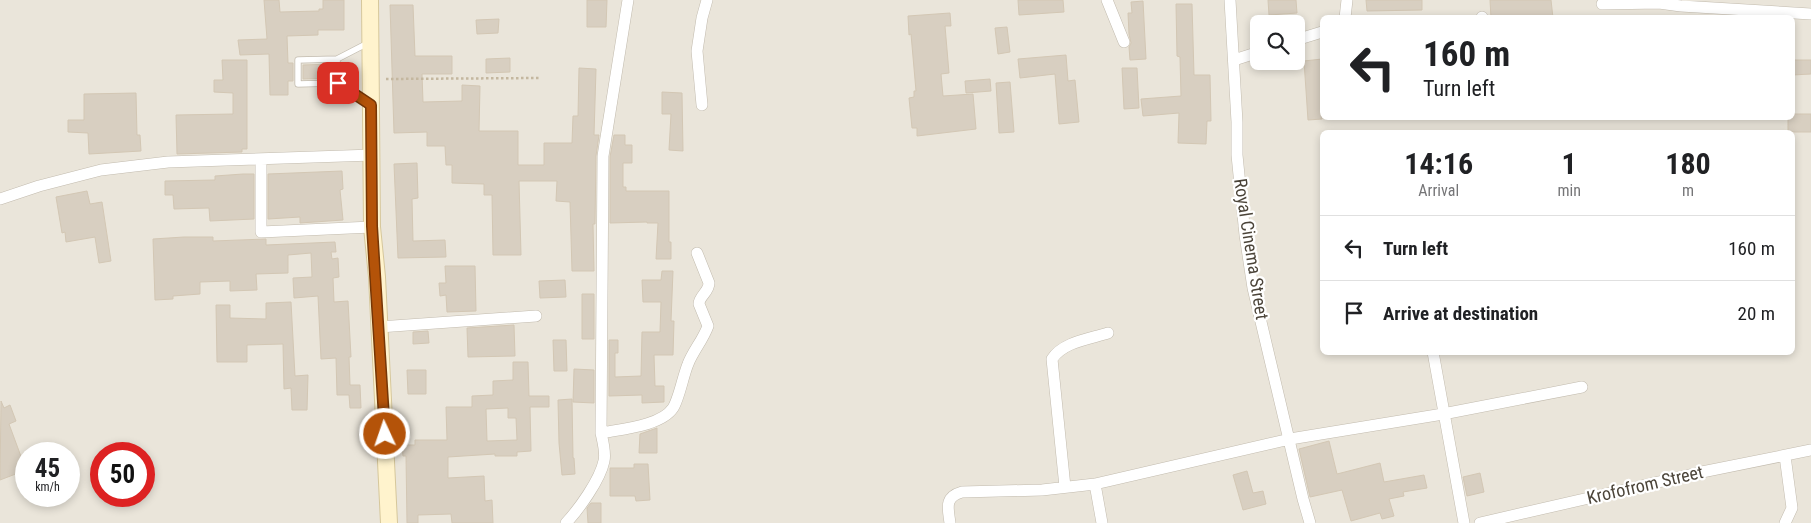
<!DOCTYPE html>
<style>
:root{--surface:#fff;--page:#f6f6f6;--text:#202124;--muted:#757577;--line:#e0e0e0}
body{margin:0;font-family:"Roboto Condensed",sans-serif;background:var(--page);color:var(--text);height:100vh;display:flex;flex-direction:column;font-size:19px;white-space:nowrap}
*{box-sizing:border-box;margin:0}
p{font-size:16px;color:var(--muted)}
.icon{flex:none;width:28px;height:28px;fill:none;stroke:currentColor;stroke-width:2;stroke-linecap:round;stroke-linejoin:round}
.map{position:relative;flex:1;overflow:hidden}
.sheet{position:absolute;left:1320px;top:130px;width:475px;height:225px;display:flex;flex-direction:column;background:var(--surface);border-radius:8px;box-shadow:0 2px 8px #0003}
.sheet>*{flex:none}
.hud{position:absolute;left:1320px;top:15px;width:475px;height:105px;border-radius:8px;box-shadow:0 2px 8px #0003;background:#fff;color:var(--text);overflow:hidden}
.tools{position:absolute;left:1250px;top:15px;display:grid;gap:10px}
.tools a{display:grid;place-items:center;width:55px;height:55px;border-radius:8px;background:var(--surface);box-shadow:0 2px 8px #0003;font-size:25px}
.speed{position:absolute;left:15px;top:442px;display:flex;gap:10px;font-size:25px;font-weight:700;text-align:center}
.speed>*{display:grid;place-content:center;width:65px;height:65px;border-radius:50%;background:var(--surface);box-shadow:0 2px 8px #0003;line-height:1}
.speed small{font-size:12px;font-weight:400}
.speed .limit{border:8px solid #d22;background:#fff;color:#111}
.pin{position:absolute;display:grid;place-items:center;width:42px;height:42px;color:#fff;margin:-21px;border-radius:10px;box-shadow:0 2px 8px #0006}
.me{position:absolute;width:55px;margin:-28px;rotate:357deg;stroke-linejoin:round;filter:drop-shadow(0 0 4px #0008)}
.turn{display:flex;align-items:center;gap:18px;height:105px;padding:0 20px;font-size:22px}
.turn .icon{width:65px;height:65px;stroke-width:2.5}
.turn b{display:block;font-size:35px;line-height:42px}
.eta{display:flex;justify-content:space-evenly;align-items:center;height:85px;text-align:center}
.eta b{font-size:30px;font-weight:700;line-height:35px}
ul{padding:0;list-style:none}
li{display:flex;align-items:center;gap:15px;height:65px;padding:0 20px;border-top:1px solid var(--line)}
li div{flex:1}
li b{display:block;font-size:19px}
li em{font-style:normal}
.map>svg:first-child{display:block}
</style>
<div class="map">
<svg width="1811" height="523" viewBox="0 0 1811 523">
<rect width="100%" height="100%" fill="#f6f3ec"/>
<path fill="#eae5da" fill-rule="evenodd" d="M 0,0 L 1811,0 L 1811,523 L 0,523 ZM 1322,18 L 1792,18 L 1792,118 L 1322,118 ZM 1259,24 L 1296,24 L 1296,61 L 1259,61 ZM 1322,132 L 1792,132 L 1792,352 L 1322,352 ZM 26,454 L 69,454 L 69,496 L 26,496 ZM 101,454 L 144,454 L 144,496 L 101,496 Z"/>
<path fill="#d8cfc1" stroke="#d3c7b4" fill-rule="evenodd" d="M 264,0 L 279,0 L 280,12 L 319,11 L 319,9 L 323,9 L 323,0 L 344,0 L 344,30 L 318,30 L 318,35 L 287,36 L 288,63 L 293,63 L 293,81 L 288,81 L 288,95 L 270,95 L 269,54 L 240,55 L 238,40 L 267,39 Z
M 587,0 L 607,0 L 606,27 L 587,27 Z
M 1018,0 L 1063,0 L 1064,12 L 1019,15 Z
M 1268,0 L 1296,0 L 1297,13 L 1269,15 Z
M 1366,0 L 1422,0 L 1422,10 L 1367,11 Z
M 1490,0 L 1551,0 L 1553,18 L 1491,18 Z
M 1143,1 L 1146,59 L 1130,60 L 1129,47 L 1131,43 L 1129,34 L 1128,13 L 1132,13 L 1131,2 Z
M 1176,4 L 1192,4 L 1194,75 L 1210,75 L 1211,121 L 1207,121 L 1206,144 L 1178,143 L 1179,113 L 1143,116 L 1141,99 L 1181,96 L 1180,57 L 1177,56 Z
M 390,5 L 413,5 L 415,56 L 452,56 L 452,74 L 422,74 L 423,102 L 462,101 L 462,85 L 480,86 L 479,131 L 518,131 L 518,165 L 544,165 L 544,143 L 572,143 L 573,116 L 578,116 L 579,68 L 596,69 L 594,135 L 599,135 L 596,156 L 595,224 L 593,224 L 594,271 L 572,271 L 570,202 L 556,201 L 557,181 L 519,181 L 521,255 L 493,255 L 492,195 L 484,195 L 484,184 L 452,183 L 452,165 L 446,165 L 445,146 L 427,146 L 427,132 L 394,133 Z
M 950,13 L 951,26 L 945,26 L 949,73 L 941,74 L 943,96 L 973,94 L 976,129 L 917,136 L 917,128 L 912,128 L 909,98 L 914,97 L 914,91 L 916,91 L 911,34 L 909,35 L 908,16 Z
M 499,19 L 498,33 L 477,34 L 476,20 Z
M 1007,27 L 1010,52 L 998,54 L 995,28 Z
M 1066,55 L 1068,81 L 1075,80 L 1079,122 L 1059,124 L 1055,74 L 1020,78 L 1018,59 Z
M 510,58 L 510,72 L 486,73 L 486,59 Z
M 1322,59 L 1322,119 L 1308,120 L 1304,61 Z
M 222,60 L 247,60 L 247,149 L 242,149 L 242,152 L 177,154 L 176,115 L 233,114 L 233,93 L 214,92 L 214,80 L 223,80 Z
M 1792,60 L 1811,60 L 1811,74 L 1792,75 Z
M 333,64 L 333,78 L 303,79 L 303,65 Z
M 1122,68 L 1137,68 L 1139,108 L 1124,109 Z
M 990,79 L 991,91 L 966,93 L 965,81 Z
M 1010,82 L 1014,132 L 999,133 L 996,83 Z
M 662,92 L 682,93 L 683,151 L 669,150 L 671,114 L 662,114 Z
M 136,93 L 137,135 L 140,135 L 141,151 L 89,154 L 88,133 L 68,132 L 68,120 L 84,120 L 84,94 Z
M 1792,114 L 1811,114 L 1811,132 L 1788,132 L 1788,118 L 1792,118 Z
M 614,135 L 625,135 L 625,145 L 632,145 L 632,163 L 623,163 L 623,187 L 626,187 L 626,191 L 669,191 L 669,242 L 671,242 L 671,259 L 656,259 L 658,223 L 647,223 L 647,222 L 610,223 L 610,157 Z
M 417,163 L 418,198 L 412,199 L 413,241 L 445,240 L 446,257 L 398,258 L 394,164 Z
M 342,171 L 343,189 L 340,190 L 343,220 L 300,223 L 300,217 L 268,219 L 268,174 Z
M 243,174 L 254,174 L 254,219 L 210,221 L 209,208 L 174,209 L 173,195 L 165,195 L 165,181 L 215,180 L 215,176 Z
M 87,191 L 90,204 L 102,202 L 111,261 L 99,263 L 95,237 L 66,242 L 65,232 L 62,233 L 56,197 Z
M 184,237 L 213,237 L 213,241 L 266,239 L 266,245 L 335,242 L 336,252 L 331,252 L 332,259 L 338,258 L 339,277 L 333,278 L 334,302 L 348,301 L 351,357 L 349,357 L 350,385 L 360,385 L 361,408 L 350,408 L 349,395 L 337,395 L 336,358 L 321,359 L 318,296 L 294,298 L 293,278 L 312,277 L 311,253 L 288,255 L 288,273 L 256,274 L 257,290 L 230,291 L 230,281 L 200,282 L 200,294 L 173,296 L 173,299 L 155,300 L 153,239 Z
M 445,266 L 475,266 L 476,311 L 447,312 L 446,295 L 440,296 L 439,283 L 446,283 Z
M 662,271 L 673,271 L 671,321 L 674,321 L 673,355 L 654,355 L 655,386 L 664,386 L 664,402 L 642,403 L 642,395 L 609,396 L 609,340 L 618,340 L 618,353 L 615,353 L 615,377 L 641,376 L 642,332 L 660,332 L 661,302 L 643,302 L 642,280 L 661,280 Z
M 565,280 L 566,297 L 540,298 L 539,281 Z
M 582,294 L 594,294 L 594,339 L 582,339 Z
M 291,302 L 295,376 L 308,375 L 307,410 L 292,410 L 291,388 L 284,389 L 283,344 L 247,345 L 247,362 L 217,362 L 216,305 L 230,305 L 230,318 L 266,319 L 266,303 Z
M 514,325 L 515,356 L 468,357 L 467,328 Z
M 428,331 L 429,343 L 413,344 L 413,332 Z
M 553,340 L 566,340 L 567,371 L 554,371 Z
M 513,362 L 528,362 L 529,396 L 549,396 L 549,407 L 530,407 L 531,451 L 517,452 L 517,456 L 495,456 L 495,454 L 448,457 L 448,478 L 484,476 L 485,501 L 492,500 L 493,523 L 452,523 L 451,514 L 418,515 L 418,523 L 407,523 L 406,456 L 403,456 L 402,445 L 415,445 L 415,440 L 447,440 L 446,407 L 472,407 L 472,396 L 493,395 L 493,381 L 513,380 ZM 508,408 L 508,418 L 516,418 L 517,440 L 487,441 L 486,409 Z
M 574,369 L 594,370 L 594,403 L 573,402 Z
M 407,370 L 426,370 L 426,394 L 408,394 Z
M 572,399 L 573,458 L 574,458 L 575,474 L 562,475 L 559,443 L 558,400 Z
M 1,401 L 4,408 L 10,405 L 16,421 L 9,424 L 26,470 L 0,480 Z
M 657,428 L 657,453 L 639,453 L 640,434 Z
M 1329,441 L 1337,474 L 1380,463 L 1384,482 L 1424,475 L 1427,488 L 1403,492 L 1404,496 L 1389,499 L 1394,516 L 1382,519 L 1380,513 L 1351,521 L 1342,490 L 1310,497 L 1299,449 Z
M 634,464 L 648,464 L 650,500 L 636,501 L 635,496 L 610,496 L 610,468 L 634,468 Z
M 1247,471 L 1253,493 L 1263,491 L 1266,504 L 1243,510 L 1233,475 Z
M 1480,473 L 1484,492 L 1467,496 L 1463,477 Z
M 591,503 L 601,503 L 601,523 L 588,523 L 587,508 Z"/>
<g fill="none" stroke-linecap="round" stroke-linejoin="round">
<defs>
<path id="service" d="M 368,43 L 337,59 L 298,60 L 298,84 L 338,83 L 369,104
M 337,59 L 338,83"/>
<path id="minor" d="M 1107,0 L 1124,42
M 1230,0 L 1237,122 L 1237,155 L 1245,235 L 1253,288 L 1303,499 L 1310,523
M 1602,4 L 1659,3 L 1681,6 L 1811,14
M 1345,18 L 1347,0
M 1482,18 L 1482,17
M 1296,40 L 1322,32
M 1234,60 L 1259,52
M 702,105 L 697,51 L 702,18 L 707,0
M 261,159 L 261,232 L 372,227
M 0,199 L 39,186 L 101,170 L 168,162 L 373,155
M 379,327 L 536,316
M 1433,352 L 1464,523
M 601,433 C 621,429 661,426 673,408 C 679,399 683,376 688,364 C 693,351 703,340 708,326 L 699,304 C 699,296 709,292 709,283 L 697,253
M 1095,484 L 1102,523
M 1065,487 L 1052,359 C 1063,342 1089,339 1108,333
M 566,523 C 579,509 600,480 604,461 C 606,453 603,442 601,433 L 603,156 L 628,0
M 950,523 C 948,508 944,497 962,492 L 1042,490 L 1095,484 L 1290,439 L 1443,414 L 1582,387
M 1480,523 L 1702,472 L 1811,450
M 1785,523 L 1792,508 L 1785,456"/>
<path id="secondary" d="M 370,0 L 372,227 L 377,277 L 389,523"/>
</defs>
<use href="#service" stroke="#c2bbae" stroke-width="7"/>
<use href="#minor" stroke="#c2bbae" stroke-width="12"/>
<use href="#secondary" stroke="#d6c79b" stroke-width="18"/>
<path stroke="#c4b79f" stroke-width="2.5" stroke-dasharray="2.5 2.5" stroke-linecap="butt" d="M 386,79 L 539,78"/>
<use href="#service" stroke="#fff" stroke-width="5.5"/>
<use href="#minor" stroke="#fff" stroke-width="11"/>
<use href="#secondary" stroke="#fff3cd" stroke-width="16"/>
</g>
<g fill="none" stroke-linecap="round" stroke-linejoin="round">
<defs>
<path id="route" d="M 338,83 L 371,105 L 372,226 L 385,434"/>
</defs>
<use href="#route" stroke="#753606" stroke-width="12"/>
<use href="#route" stroke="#b45309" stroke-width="9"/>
</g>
<g text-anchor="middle" stroke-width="4.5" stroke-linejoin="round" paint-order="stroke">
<g font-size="18" fill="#4b4439" stroke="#fff">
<text transform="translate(1251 249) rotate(81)" y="6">Royal Cinema Street</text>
<text transform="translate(1645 485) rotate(-13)" y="6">Krofofrom Street</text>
</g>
</g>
</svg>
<div class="tools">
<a><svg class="icon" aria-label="search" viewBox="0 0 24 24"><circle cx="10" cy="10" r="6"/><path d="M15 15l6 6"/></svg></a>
</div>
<div class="speed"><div>45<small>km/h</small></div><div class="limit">50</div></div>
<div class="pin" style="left:338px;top:83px;background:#d93025"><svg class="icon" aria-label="arrive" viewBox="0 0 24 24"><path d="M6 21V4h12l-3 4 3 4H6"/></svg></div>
<svg class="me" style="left:385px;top:434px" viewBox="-20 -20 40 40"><circle r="17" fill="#b45309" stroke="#fff" stroke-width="3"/><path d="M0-11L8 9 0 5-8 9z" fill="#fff"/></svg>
<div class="hud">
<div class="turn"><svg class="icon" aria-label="left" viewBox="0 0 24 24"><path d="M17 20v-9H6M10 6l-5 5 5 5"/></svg><div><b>160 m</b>Turn left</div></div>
</div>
<section class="sheet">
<div class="eta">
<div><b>14:16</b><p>Arrival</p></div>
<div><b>1</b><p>min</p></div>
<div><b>180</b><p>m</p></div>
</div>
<ul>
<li><svg class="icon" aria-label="left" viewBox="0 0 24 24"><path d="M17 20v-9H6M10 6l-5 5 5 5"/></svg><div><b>Turn left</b></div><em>160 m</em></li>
<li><svg class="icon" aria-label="arrive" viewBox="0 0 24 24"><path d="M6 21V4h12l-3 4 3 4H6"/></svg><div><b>Arrive at destination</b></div><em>20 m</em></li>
</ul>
</section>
</div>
